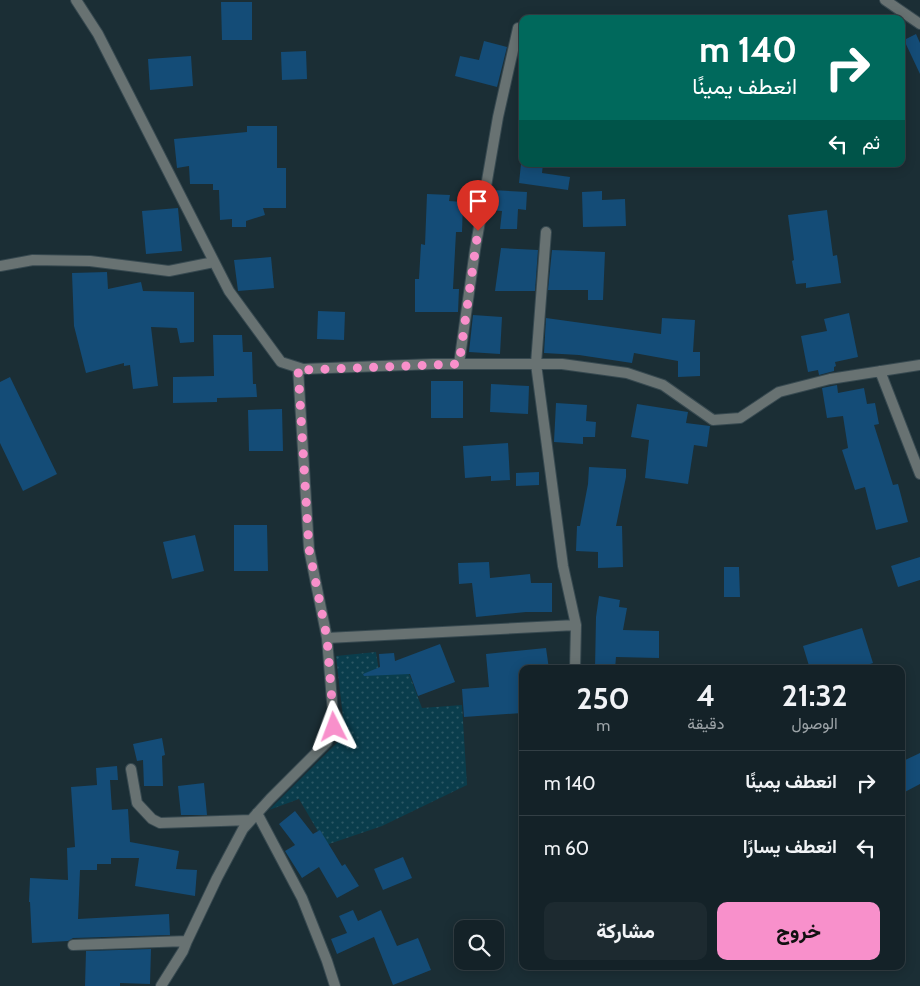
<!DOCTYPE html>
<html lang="ar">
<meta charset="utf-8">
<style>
:root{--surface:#142228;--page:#1d2a30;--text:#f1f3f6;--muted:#9da4a8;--line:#333f45;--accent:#f890cb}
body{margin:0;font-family:Cabin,Vazirmatn,sans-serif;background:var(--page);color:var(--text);direction:rtl;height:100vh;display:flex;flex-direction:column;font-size:19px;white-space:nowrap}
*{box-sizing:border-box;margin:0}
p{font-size:16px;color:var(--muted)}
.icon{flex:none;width:28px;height:28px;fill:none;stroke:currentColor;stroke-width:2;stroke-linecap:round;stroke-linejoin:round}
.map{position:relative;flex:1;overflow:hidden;direction:ltr}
.panel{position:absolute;left:519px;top:665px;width:386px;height:305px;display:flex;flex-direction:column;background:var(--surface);border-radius:10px;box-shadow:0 2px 12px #0003,0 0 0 1px var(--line);direction:rtl}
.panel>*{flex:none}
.banner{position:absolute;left:519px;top:15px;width:386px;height:152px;border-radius:10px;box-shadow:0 2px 12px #0003,0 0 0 1px var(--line);direction:rtl;background:#00695c;color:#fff;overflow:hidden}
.tools{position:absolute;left:454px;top:920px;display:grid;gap:10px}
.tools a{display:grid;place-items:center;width:50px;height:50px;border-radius:10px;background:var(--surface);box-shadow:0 2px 12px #0003,0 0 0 1px var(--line);font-size:25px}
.pin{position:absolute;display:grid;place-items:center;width:42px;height:42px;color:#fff;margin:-51px -21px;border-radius:50% 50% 50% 0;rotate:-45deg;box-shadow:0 0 5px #0007}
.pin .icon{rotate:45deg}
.me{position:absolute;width:55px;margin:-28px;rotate:357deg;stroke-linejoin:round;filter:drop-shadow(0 0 4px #0008)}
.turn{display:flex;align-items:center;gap:18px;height:105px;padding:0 25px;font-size:22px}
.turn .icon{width:65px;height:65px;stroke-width:2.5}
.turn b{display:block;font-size:35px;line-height:42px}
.then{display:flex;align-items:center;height:48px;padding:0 25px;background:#0003;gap:10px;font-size:19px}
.eta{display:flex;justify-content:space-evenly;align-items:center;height:85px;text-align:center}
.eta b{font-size:30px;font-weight:800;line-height:35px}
.button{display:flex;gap:10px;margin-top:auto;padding:10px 25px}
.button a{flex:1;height:58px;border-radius:10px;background:var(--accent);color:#111;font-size:20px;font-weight:800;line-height:58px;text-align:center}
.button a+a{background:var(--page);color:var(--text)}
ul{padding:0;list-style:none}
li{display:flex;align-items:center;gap:15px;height:65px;padding:0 25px;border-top:1px solid var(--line)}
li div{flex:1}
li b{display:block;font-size:19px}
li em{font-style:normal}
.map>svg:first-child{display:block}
</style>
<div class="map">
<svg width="920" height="986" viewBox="0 0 920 986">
<defs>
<pattern id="grass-dots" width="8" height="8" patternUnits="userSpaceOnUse" patternTransform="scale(1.25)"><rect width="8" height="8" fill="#0a3d4c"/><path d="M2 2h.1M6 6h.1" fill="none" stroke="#2c5865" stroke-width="1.8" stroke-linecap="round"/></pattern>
</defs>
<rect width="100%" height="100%" fill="#1b2e35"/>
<path fill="url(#grass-dots)" d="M 376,652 L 379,672 L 408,671 L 422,708 L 462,705 L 467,785 L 382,826 L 326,845 L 299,799 L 269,810 L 345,735 L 336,656 Z"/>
<path fill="#144c77" d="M 221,2 L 252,2 L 252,40 L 222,40 Z
M 916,34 L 920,43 L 920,74 L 904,40 Z
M 484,41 L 507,47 L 497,87 L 455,76 L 460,56 L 479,60 Z
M 306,51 L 307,79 L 282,80 L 281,52 Z
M 191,56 L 193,86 L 150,90 L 148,59 Z
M 247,126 L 277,126 L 277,168 L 286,168 L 286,208 L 263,208 L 265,215 L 246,221 L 246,227 L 232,227 L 232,219 L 220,220 L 219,190 L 213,190 L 213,184 L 190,184 L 189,166 L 177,168 L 174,139 L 247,132 Z
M 521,164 L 543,164 L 542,173 L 570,177 L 568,190 L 519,183 Z
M 492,190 L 527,192 L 526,210 L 518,209 L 517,229 L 500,229 L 502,211 L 490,210 Z
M 602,191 L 602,200 L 625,199 L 626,226 L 583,227 L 582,192 Z
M 427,194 L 450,195 L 449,201 L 463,202 L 462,232 L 456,232 L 453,289 L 459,289 L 458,312 L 415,312 L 415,279 L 419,279 L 421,244 L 425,245 Z
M 178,208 L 182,251 L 146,254 L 142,211 Z
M 827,210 L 833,256 L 837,255 L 841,283 L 806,288 L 806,283 L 796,284 L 792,261 L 794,260 L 788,215 Z
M 501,248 L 538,250 L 535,291 L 495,291 Z
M 552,250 L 605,252 L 603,300 L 588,300 L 588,290 L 548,290 Z
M 271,257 L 274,288 L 238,291 L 234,260 Z
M 107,272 L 108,289 L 141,282 L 143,291 L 194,292 L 194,342 L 180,343 L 177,328 L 151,327 L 158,386 L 133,389 L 130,365 L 124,366 L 124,363 L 86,373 L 74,326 L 72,273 Z
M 318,311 L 345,312 L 344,340 L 317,339 Z
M 849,313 L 858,357 L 835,362 L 836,366 L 834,367 L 834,371 L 819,375 L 818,370 L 808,372 L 801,336 L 827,331 L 824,319 Z
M 473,315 L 502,317 L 500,354 L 469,352 Z
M 546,318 L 661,334 L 662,318 L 695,320 L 693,352 L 700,352 L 700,376 L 678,377 L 678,361 L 634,353 L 632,363 L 579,355 L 544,353 Z
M 213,335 L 242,335 L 243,352 L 252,352 L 253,384 L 256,384 L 257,397 L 217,398 L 217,402 L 173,403 L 173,377 L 214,376 Z
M 10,377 L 57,474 L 23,491 L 0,443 L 0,382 Z
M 431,381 L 463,381 L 463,418 L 431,418 Z
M 491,384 L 529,386 L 528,414 L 490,412 Z
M 837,385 L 838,393 L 864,388 L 867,404 L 875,403 L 879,424 L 874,425 L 893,485 L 898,484 L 908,522 L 876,530 L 865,487 L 855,490 L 842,450 L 848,448 L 843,416 L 827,418 L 822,388 Z
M 556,403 L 587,405 L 586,421 L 596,422 L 595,437 L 583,437 L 583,444 L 554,442 Z
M 637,404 L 688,412 L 686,423 L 710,426 L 707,447 L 694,445 L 688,484 L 645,478 L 649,440 L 631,437 Z
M 282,409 L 283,451 L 249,451 L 248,410 Z
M 508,443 L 510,480 L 491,481 L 491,476 L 465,478 L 463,446 Z
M 589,467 L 626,469 L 626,477 L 616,526 L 622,526 L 623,567 L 598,568 L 598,552 L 576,551 L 577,526 L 580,526 L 588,484 Z
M 539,472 L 539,485 L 516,486 L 516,473 Z
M 234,525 L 267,525 L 268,571 L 234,571 Z
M 195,535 L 204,571 L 172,579 L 163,542 Z
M 920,557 L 920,580 L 898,587 L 891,566 Z
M 489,562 L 490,578 L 530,574 L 531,583 L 552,583 L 552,612 L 526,612 L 476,617 L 472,583 L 459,584 L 458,563 Z
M 724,567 L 739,567 L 740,597 L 724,597 Z
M 599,596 L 620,600 L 619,607 L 627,608 L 623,630 L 659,631 L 659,658 L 616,657 L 615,669 L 595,669 L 596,617 Z
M 862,628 L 873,663 L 856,669 L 810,669 L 803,646 Z
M 440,644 L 455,682 L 418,696 L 410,674 L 364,676 L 363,674 L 380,667 L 379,654 L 394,653 L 395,661 Z
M 546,648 L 549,669 L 522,669 L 522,713 L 464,717 L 462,689 L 489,687 L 486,654 Z
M 162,738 L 165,755 L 162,756 L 163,786 L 144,786 L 143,760 L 137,761 L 133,744 Z
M 920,753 L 920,784 L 901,794 L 901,762 Z
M 117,766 L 118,780 L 110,780 L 112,810 L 128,809 L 130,842 L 179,851 L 176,869 L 197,870 L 195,896 L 135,886 L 139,858 L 111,858 L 111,864 L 97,864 L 97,870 L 80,870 L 78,919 L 169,914 L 170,935 L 73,938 L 68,941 L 32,943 L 30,902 L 29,902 L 30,878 L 68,880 L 67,848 L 75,847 L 71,787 L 97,785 L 96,768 Z
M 204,783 L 207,815 L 181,815 L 178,786 Z
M 295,811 L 313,834 L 320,830 L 342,866 L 345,864 L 359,886 L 337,898 L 319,867 L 302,878 L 285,851 L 295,845 L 279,824 Z
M 403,857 L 412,878 L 383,890 L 374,869 Z
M 353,910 L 358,921 L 381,910 L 397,946 L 418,938 L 431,970 L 393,985 L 374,937 L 337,954 L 331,939 L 347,933 L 339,916 Z
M 151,949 L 150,984 L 120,983 L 120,986 L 85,986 L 86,951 Z"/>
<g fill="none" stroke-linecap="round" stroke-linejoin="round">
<defs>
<path id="street" d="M 76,0 L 98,34 L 229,291 L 281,362 L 303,369 L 433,364 L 562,364 L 627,373 L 663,385 L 713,420 L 740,418 L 779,392 L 830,379 L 920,365
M 885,0 L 920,24
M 546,232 L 536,364 L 563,566 L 576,625
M 0,266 L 33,260 L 90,261 L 169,271 L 214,262
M 459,364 L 475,250 L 498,117 L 518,28 L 522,29
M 880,371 L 920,474
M 327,638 L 576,625 L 575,669
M 131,769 L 137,803 L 152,819 L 160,823 L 251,820
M 257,813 L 302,898 L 327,961 L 335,986
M 73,945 L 187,941
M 161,986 L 183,951 L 187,941 L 217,878 L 243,829 L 270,799 L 327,742 L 334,727 L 327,638 L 309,549 L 298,368"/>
</defs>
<use href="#street" stroke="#374950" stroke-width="12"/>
<use href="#street" stroke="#687272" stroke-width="10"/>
</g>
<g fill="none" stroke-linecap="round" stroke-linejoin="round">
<path stroke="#f890cb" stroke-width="9" stroke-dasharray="0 16.2" d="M 334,727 L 327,638 L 309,549 L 298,368 L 303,370 L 459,364 L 478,231"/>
</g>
</svg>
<div class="tools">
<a><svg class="icon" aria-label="search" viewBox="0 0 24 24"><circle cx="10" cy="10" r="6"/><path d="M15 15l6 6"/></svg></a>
</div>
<div class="pin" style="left:478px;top:231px;background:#d93025"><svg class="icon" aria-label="arrive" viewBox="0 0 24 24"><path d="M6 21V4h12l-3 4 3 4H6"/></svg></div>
<svg class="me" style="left:334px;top:727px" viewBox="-20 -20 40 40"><path d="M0-17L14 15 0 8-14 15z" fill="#f890cb" stroke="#fff" stroke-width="4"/></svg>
<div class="banner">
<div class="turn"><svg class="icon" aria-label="right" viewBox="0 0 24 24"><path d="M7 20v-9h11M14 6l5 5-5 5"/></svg><div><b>140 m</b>انعطف يمينًا</div></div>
<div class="then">ثم<svg class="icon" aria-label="left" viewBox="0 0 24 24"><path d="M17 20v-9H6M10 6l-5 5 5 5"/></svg></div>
</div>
<section class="panel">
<div class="eta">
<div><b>21:32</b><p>الوصول</p></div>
<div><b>4</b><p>دقيقة</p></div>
<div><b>250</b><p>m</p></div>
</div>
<ul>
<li><svg class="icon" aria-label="right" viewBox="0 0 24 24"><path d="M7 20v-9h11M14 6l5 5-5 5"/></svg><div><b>انعطف يمينًا</b></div><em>140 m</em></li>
<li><svg class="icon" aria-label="left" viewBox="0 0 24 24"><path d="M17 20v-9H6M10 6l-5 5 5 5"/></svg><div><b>انعطف يسارًا</b></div><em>60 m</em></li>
</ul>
<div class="button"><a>خروج</a><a>مشاركة</a></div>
</section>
</div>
